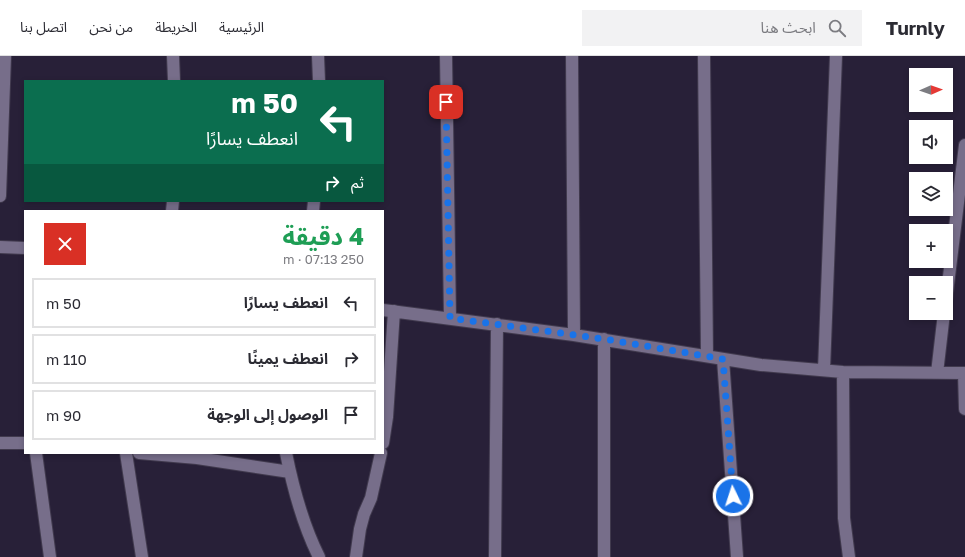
<!DOCTYPE html>
<html lang="ar">
<meta charset="utf-8">
<style>
:root{--surface:#fff;--page:#f2f2f3;--text:#2b2b33;--muted:#7c7c81;--line:#e1e1e2}
body{margin:0;font-family:"Golos Text","Noto Sans Arabic",sans-serif;background:var(--page);color:var(--text);direction:rtl;height:100vh;display:flex;flex-direction:column;font-size:15px;white-space:nowrap}
*{box-sizing:border-box;margin:0}
p{font-size:13px;color:var(--muted)}
.icon{flex:none;width:22px;height:22px;fill:none;stroke:currentColor;stroke-width:2;stroke-linecap:round;stroke-linejoin:round}
.map{position:relative;flex:1;overflow:hidden;direction:ltr}
.sheet{position:absolute;left:24px;top:154px;width:360px;height:244px;display:flex;flex-direction:column;background:var(--surface);border-radius:0px;box-shadow:0 2px 6px #0003;direction:rtl}
.sheet>*{flex:none}
.hud{position:absolute;left:24px;top:24px;width:360px;height:122px;border-radius:0px;box-shadow:0 2px 6px #0003;direction:rtl;background:#0b6e4f;color:#fff;overflow:hidden}
.needle{width:26px;rotate:88deg}
.tools{position:absolute;left:909px;top:12px;display:grid;gap:8px}
.tools a{display:grid;place-items:center;width:44px;height:44px;border-radius:0px;background:var(--surface);box-shadow:0 2px 6px #0003;font-size:20px}
.pin{position:absolute;display:grid;place-items:center;width:34px;height:34px;color:#fff;margin:-17px;border-radius:8px;box-shadow:0 2px 6px #0006}
.me{position:absolute;width:44px;margin:-22px;rotate:356deg;stroke-linejoin:round;filter:drop-shadow(0 0 3px #0008)}
.turn{display:flex;align-items:center;gap:14px;height:84px;padding:0 20px;font-size:18px}
.turn .icon{width:52px;height:52px;stroke-width:2.5}
.turn b{display:block;font-size:28px;line-height:34px}
.then{display:flex;align-items:center;height:38px;padding:0 20px;background:#0003;gap:8px;font-size:15px}
.round{display:grid;place-items:center;flex:none;width:42px;height:42px;border-radius:0px;background:var(--page)}
.summary{display:flex;align-items:center;justify-content:space-between;height:68px;padding:0 20px}
h1{font-size:24px;font-weight:700;line-height:30px;color:#1e9e55}
ul{padding:0;list-style:none}
li{display:flex;align-items:center;gap:12px;height:50px;margin:0 8px 6px;padding:0 12px;border:2px solid var(--line);border-radius:0px}
li div{flex:1}
li b{display:block;font-size:15px}
li em{font-style:normal}
header{display:flex;align-items:center;gap:24px;box-sizing:border-box;height:56px;padding:0 20px;background:var(--surface);border-bottom:1px solid var(--line)}
header strong{font-size:19px}
nav{display:flex;gap:22px;margin-inline-start:auto;font-size:14px}
.search{width:280px;height:36px;background:var(--page);display:flex;align-items:center;gap:10px;box-sizing:border-box;padding:0 14px;border-radius:0px;color:var(--muted);font-size:15px}
.map>svg:first-child{display:block}
</style>
<header>
<strong>Turnly</strong>
<div class="search"><svg class="icon" aria-label="search" viewBox="0 0 24 24"><circle cx="10" cy="10" r="6"/><path d="M15 15l6 6"/></svg>ابحث هنا</div>
<nav><a>الرئيسية</a><a>الخريطة</a><a>من نحن</a><a>اتصل بنا</a></nav>
</header>
<div class="map">
<svg width="965" height="501" viewBox="0 0 965 501">
<rect width="100%" height="100%" fill="#282038"/>
<g fill="none" stroke-linecap="round" stroke-linejoin="round">
<defs>
<path id="minor" d="M 173,0 L 174,25
M 318,0 L 319,25
M 446,0 L 450,262
M 572,0 L 574,279
M 704,0 L 707,300
M 0,140 L 5,0
M 172,155 L 173,145
M 313,155 L 314,145
M 0,191 L 25,192
M 946,245 L 965,89
M 383,254 L 574,279 L 761,309 L 843,316 L 965,317
M 604,283 L 604,501
M 723,303 L 737,501
M 824,314 L 836,0
M 843,316 L 844,462 L 849,501
M 937,317 L 944,257
M 964,317 L 965,353
M 0,387 L 25,387
M 383,387 L 387,361 L 394,255
M 36,397 L 50,501
M 126,397 L 142,501
M 139,397 L 197,402 L 290,416
M 286,397 C 293,432 303,469 319,501
M 356,501 L 360,473 L 364,458 L 371,442 L 381,397
M 495,501 L 497,268"/>
</defs>
<use href="#minor" stroke="#413a4e" stroke-width="14"/>
<use href="#minor" stroke="#776e8a" stroke-width="12"/>
</g>
<g fill="none" stroke-linecap="round" stroke-linejoin="round">
<path stroke="#1a73e8" stroke-width="7" stroke-dasharray="0 12.6" d="M 446,46 L 450,262 L 604,283 L 723,303 L 733,440"/>
</g>
</svg>
<div class="tools">
<a><svg class="needle" viewBox="-14 -14 28 28"><path d="M0-13l5 13h-10z" fill="#e53935"/><path d="M0 13l5-13h-10z" fill="#7c7c81"/></svg></a>
<a><svg class="icon" aria-label="sound" viewBox="0 0 24 24"><path d="M4 9h4l5-4v14l-5-4H4zM17 9q2 3 0 6"/></svg></a>
<a><svg class="icon" aria-label="layers" viewBox="0 0 24 24"><path d="M12 4l9 5-9 5-9-5zM3 14l9 5 9-5"/></svg></a>
<a>+</a>
<a>−</a>
</div>
<div class="pin" style="left:446px;top:46px;background:#d93025"><svg class="icon" aria-label="arrive" viewBox="0 0 24 24"><path d="M6 21V4h12l-3 4 3 4H6"/></svg></div>
<svg class="me" style="left:733px;top:440px" viewBox="-20 -20 40 40"><circle r="17" fill="#1a73e8" stroke="#fff" stroke-width="3"/><path d="M0-11L8 9 0 5-8 9z" fill="#fff"/></svg>
<div class="hud">
<div class="turn"><svg class="icon" aria-label="left" viewBox="0 0 24 24"><path d="M17 20v-9H6M10 6l-5 5 5 5"/></svg><div><b>50 m</b>انعطف يسارًا</div></div>
<div class="then">ثم<svg class="icon" aria-label="right" viewBox="0 0 24 24"><path d="M7 20v-9h11M14 6l5 5-5 5"/></svg></div>
</div>
<section class="sheet">
<div class="summary"><div><h1>4 دقيقة</h1><p>250 m · 07:13</p></div><a class="round" style="background:#d93025;color:#fff"><svg class="icon" aria-label="close" viewBox="0 0 24 24"><path d="M6 6l12 12M18 6L6 18"/></svg></a></div>
<ul>
<li><svg class="icon" aria-label="left" viewBox="0 0 24 24"><path d="M17 20v-9H6M10 6l-5 5 5 5"/></svg><div><b>انعطف يسارًا</b></div><em>50 m</em></li>
<li><svg class="icon" aria-label="right" viewBox="0 0 24 24"><path d="M7 20v-9h11M14 6l5 5-5 5"/></svg><div><b>انعطف يمينًا</b></div><em>110 m</em></li>
<li><svg class="icon" aria-label="arrive" viewBox="0 0 24 24"><path d="M6 21V4h12l-3 4 3 4H6"/></svg><div><b>الوصول إلى الوجهة</b></div><em>90 m</em></li>
</ul>
</section>
</div>
